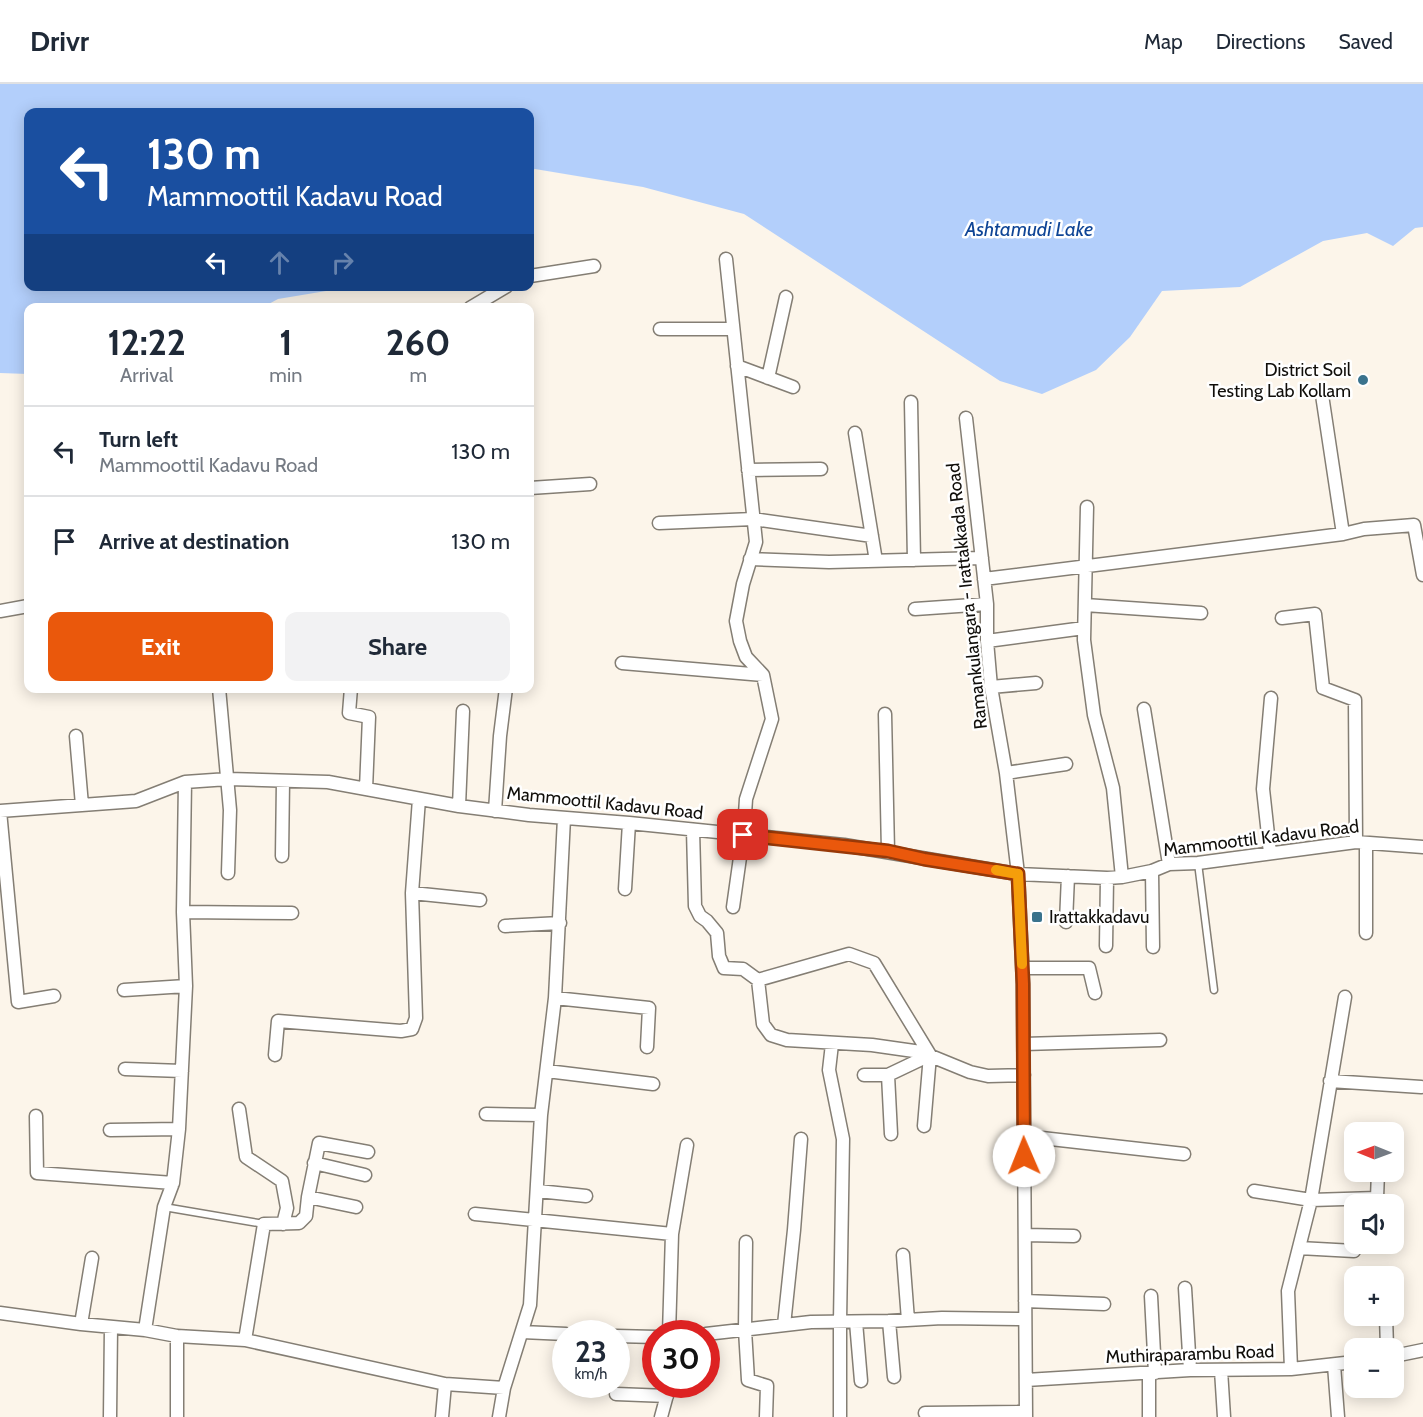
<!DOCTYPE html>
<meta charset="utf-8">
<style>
:root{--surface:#fff;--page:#f2f2f3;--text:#1f2937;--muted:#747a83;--line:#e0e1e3;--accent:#ea580c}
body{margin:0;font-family:Cabin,sans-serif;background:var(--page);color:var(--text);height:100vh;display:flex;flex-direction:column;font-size:22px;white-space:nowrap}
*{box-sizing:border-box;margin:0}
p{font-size:20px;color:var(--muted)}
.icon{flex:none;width:33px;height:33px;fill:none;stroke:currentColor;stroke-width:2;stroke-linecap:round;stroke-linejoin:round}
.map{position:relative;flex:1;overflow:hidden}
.sheet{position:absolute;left:24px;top:219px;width:510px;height:390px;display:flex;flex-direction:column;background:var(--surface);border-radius:12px;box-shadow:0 3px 15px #0003}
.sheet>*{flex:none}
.banner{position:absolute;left:24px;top:24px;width:510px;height:183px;border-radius:12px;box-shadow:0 3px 15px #0003;background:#1a4fa0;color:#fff;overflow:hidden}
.needle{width:39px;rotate:271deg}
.fabs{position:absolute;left:1344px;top:1038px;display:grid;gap:12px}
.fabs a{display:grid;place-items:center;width:60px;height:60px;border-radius:12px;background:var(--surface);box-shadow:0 3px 15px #0003;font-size:30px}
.speed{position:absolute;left:552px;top:1236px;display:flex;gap:12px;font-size:30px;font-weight:700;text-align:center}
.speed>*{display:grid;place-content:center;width:78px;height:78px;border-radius:50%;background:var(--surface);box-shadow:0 3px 15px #0003;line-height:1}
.speed small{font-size:15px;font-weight:400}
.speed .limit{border:9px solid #d22;background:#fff;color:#111}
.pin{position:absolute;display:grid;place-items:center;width:51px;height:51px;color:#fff;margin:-26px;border-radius:12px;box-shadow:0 3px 9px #0006}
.me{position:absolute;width:66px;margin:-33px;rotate:359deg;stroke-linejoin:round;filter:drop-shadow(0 0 4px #0008)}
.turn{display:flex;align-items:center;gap:21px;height:126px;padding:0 24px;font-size:27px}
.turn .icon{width:78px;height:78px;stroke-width:2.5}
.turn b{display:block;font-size:42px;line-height:51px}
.lanes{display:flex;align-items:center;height:57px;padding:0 24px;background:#0003;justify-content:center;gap:30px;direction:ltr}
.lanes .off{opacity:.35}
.eta{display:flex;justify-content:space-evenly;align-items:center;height:102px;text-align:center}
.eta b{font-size:36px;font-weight:700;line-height:42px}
.primary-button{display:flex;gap:12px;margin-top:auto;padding:12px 24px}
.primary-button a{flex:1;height:69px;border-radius:12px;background:var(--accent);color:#fff;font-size:24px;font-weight:700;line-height:69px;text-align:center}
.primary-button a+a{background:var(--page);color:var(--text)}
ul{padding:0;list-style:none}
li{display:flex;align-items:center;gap:18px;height:90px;padding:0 24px;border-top:2px solid var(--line)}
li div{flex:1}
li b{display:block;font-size:22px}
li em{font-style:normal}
header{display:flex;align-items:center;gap:36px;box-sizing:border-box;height:84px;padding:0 30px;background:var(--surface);border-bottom:2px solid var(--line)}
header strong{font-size:28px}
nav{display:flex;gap:33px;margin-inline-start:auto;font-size:21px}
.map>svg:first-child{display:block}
</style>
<header>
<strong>Drivr</strong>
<nav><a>Map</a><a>Directions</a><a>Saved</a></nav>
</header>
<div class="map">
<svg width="1423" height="1333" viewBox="0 0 1423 1333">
<rect width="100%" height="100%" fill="#fcf5ea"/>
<path fill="#b3cffb" d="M 0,0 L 1423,0 L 1423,143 L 1415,144 L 1393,162 L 1367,149 L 1323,157 L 1240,203 L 1162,207 L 1130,253 L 1096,286 L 1042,310 L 1000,297 L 744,130 L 643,103 L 535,85 L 530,87 L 530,28 L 28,28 L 28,202 L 350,203 L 278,215 L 263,223 L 28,224 L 28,290 L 0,289 Z"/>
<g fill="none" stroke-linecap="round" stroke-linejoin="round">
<defs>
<path id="lane" d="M 1198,779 L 1214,906
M 164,1123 L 264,1140"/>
<path id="street" d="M 726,175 L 756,458 L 743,500 L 736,537 L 740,557 L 746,573 L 763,591 L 772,635 L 746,715 L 744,745 L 733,823
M 530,192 L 594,182
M 470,224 L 507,202
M 660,245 L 733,245
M 737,282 L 793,303
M 768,294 L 786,213
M 1322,311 L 1343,450
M 911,318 L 914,476
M 966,334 L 987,520 L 987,557 L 991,603 L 1006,689 L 1018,790 L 1023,900 L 1026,1333
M 855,349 L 876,477
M 748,386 L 821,385
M 530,404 L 590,400
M 1087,423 L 1084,556 L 1094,631 L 1113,704 L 1122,793
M 659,439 L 753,435 L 872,452
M 750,475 L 829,478 L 982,474
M 984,495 L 1343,450 L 1364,445 L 1414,441 L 1423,491
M 1085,521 L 1201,529
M 915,525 L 987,520
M 0,527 L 28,522
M 1282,534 L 1315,530 L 1323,604 L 1355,616 L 1356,758
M 987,557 L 1084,544
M 622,579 L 763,591
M 991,603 L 1036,599
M 219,604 L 230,726 L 228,789
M 351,604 L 349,629 L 369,633 L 366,705
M 1144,625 L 1169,780
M 885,630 L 888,767
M 76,652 L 82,721
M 1006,689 L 1066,680
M 459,722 L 463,627
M 0,727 L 136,717 L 185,698 L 228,695 L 328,698 L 459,722 L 529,731 L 629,739 L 844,761 L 1018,790 L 1107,794 L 1122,793 L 1152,787 L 1169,780 L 1198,779 L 1356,758 L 1423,763
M 0,727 L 18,918 L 54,912
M 495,727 L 500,652 L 506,604
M 693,746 L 695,822 L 700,832 L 707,837 L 717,849 L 719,872 L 724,884 L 743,885 L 758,896 L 763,940 L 771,951 L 787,956 L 872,961 L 921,968 L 970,988 L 988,992 L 1024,991
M 1270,769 L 1263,705 L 1271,614
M 282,772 L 283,697
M 1152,787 L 1153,863
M 625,805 L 629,739
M 412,809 L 480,816
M 183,828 L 292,829
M 1066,838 L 1068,792
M 505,842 L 560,839
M 1366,849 L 1366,759
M 1106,862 L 1107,794
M 1023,884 L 1089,884 L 1095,909
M 758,896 L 849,870 L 874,879 L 930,971 L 924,1042
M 124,906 L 186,902
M 555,914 L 649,924 L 647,963
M 832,960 L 829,986 L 843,1055 L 840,1238 L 840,1333
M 1024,960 L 1160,956
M 275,971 L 278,937 L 401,947 L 412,945 L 416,934 L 412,809 L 419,715
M 125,985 L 182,987
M 547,987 L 653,1000
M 864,991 L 888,991 L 930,971
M 888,991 L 891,1050
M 1330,997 L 1421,1003
M 239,1025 L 246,1073 L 282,1097 L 287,1124 L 283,1140
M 486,1030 L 541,1031
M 36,1032 L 37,1089 L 173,1099
M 110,1046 L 179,1045
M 1024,1052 L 1184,1070
M 314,1079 L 365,1091
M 538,1107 L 586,1112
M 1254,1107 L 1311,1116 L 1377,1114 L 1378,1088
M 308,1113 L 356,1123
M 475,1130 L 672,1150
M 1025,1151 L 1074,1152
M 746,1158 L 745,1246 L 748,1296 L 767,1302 L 766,1333
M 1299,1164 L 1354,1167
M 903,1171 L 908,1236
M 1185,1204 L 1190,1286
M 1151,1212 L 1155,1289
M 1025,1217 L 1104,1220
M 0,1229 L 81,1240 L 145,1246 L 177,1252 L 245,1256 L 445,1300 L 504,1304
M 1386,1232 L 1387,1264
M 889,1237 L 894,1293
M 856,1238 L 861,1297
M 81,1240 L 92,1174
M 784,1241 L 794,1146 L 801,1055
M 145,1246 L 164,1123 L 173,1099 L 179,1045 L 186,902 L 183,828 L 185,698
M 522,1248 L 566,1250
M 669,1250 L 672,1150 L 687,1061
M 706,1250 L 811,1238 L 889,1237 L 942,1234 L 1025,1235
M 616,1252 L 656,1253
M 245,1256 L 264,1140 L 299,1139 L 306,1132 L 308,1113 L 319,1059 L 368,1068
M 1394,1272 L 1423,1266
M 1334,1281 L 1338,1333
M 1291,1285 L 1288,1207 L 1311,1116 L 1345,913
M 1221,1286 L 1224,1333
M 1149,1289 L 1149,1333
M 1026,1296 L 1190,1286 L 1291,1285 L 1354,1278
M 616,1310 L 667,1312
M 925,1329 L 1026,1328
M 110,1333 L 111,1243
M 177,1333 L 177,1252
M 442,1333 L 445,1300
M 499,1333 L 504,1304 L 530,1221 L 541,1031 L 555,914 L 564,734
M 661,1333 L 670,1300"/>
</defs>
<use href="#lane" stroke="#847e74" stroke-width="9"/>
<use href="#street" stroke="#847e74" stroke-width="15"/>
<use href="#lane" stroke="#fff" stroke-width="6"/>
<use href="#street" stroke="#fff" stroke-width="12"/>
</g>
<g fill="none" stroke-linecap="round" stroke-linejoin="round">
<defs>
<path id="route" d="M 743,751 L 888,767 L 924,775 L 1018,790 L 1023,900 L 1024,1072"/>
</defs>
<use href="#route" stroke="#983908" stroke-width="15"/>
<use href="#route" stroke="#ea580c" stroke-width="10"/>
<path stroke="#f59e0b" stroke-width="10" d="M 996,786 L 1018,790 L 1022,880"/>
</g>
<g fill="#3a738d" stroke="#fff" stroke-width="2">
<circle cx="1363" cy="296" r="6"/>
<rect x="1031" y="827" width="12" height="12" rx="3"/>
</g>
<g text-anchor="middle" stroke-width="5" stroke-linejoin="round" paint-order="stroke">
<g font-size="18" fill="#100e0a" stroke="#fff" text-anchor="end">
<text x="1351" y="292">District Soil<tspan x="1351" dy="21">Testing Lab Kollam</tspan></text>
<text x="1049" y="839" text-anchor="start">Irattakkadavu</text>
</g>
<g font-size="18" fill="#100e0a" stroke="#fff">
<text transform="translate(967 512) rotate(-96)" y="6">Ramankulangara - Irattakkada Road</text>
<text transform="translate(605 719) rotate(6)" y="6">Mammoottil Kadavu Road</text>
<text transform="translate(1261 754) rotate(-7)" y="6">Mammoottil Kadavu Road</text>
<text transform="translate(1190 1270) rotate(-2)" y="6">Muthiraparambu Road</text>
</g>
<g font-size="20" font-style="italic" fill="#0f4596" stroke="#fff">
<text x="1029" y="152">Ashtamudi Lake</text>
</g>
</g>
</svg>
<div class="fabs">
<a><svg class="needle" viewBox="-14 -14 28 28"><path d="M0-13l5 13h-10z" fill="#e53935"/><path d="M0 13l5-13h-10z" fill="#747a83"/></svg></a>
<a><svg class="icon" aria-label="sound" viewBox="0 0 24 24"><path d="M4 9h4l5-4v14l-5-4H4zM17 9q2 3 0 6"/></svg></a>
<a>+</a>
<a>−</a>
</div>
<div class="speed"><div>23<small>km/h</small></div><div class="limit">30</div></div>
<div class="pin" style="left:743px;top:751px;background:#d93025"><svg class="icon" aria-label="arrive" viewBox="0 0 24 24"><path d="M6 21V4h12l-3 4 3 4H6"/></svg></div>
<svg class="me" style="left:1024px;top:1072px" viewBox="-20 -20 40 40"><circle r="19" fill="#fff"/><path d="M0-13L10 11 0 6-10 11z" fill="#ea580c"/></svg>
<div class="banner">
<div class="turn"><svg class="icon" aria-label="left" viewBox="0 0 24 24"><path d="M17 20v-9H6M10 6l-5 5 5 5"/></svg><div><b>130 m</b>Mammoottil Kadavu Road</div></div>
<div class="lanes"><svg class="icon" aria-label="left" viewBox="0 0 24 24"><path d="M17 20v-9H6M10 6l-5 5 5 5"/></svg><svg class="icon off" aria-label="ahead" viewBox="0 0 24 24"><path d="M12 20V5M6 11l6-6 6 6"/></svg><svg class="icon off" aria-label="right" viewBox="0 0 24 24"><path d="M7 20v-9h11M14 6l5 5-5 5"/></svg></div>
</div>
<section class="sheet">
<div class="eta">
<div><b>12:22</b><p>Arrival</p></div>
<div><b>1</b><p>min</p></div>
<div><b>260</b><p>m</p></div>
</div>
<ul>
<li><svg class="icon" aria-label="left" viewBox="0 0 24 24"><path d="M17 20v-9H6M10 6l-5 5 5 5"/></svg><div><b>Turn left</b><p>Mammoottil Kadavu Road</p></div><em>130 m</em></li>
<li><svg class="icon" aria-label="arrive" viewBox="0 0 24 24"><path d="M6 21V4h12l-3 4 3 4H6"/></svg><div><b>Arrive at destination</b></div><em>130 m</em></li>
</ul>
<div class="primary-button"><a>Exit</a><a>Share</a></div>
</section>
</div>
